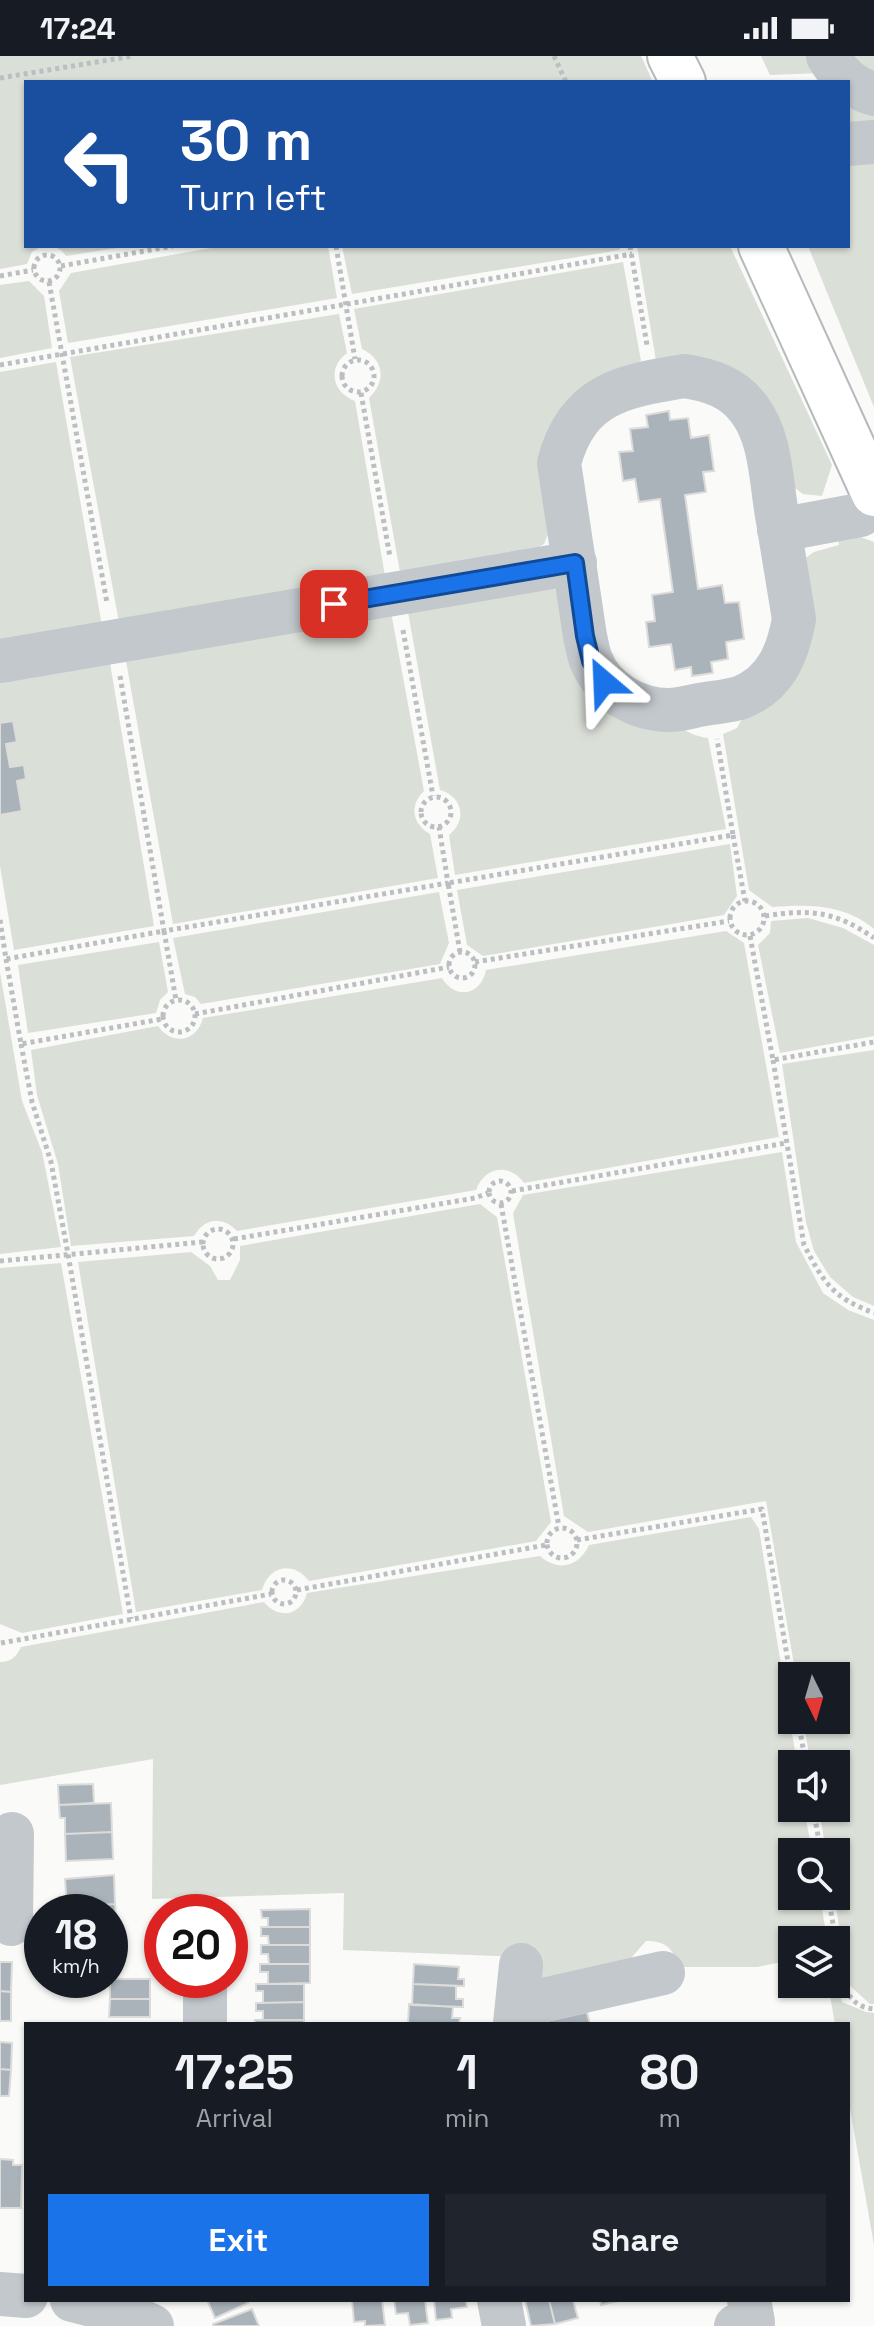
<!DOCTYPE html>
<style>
:root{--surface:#171b24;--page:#20242c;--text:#f1f3f6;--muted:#9ea1a6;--accent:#1a73e8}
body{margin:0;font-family:"Space Grotesk",sans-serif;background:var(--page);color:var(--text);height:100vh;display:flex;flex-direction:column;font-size:30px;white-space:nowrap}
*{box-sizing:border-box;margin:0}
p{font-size:26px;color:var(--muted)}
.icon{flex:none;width:44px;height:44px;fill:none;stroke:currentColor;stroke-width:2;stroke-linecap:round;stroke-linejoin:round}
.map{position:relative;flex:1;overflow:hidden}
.panel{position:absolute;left:24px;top:1966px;width:826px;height:280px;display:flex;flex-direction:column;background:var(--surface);border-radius:0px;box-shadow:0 2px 6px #0004}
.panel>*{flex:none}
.top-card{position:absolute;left:24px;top:24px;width:826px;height:168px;border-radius:0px;box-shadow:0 2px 6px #0004;background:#1a4fa0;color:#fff;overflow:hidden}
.needle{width:52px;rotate:175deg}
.tools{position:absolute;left:778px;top:1606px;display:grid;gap:16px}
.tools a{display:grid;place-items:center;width:72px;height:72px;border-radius:0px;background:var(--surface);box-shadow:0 2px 6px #0004;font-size:40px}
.speed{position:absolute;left:24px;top:1838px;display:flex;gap:16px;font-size:40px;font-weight:700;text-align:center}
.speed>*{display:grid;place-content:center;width:104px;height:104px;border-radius:50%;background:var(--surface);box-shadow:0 2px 6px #0004;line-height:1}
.speed small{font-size:20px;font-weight:400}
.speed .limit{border:12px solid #d22;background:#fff;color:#111}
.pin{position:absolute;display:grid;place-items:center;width:68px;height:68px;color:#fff;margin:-34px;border-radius:16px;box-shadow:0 4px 12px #0006}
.me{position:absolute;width:88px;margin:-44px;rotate:334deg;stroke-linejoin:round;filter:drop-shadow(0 0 6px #0008)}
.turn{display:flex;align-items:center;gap:28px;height:168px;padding:0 24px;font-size:36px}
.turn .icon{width:104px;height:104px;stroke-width:2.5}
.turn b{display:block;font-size:56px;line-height:68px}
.eta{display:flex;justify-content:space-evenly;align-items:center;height:136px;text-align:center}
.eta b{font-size:48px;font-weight:600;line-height:56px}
.primary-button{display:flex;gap:16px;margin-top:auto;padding:16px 24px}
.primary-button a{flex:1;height:92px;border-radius:0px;background:var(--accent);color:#fff;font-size:32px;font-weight:600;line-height:92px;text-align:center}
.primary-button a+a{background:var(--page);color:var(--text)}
.status{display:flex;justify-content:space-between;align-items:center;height:56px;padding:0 40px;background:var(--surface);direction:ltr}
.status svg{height:22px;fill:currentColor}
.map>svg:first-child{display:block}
</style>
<div class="status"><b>17:24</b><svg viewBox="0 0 49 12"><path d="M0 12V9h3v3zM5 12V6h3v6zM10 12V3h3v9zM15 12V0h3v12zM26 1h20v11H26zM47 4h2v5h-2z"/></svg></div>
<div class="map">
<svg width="874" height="2270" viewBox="0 0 874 2270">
<rect width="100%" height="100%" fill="#fafaf8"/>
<path fill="#dadfd7" d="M 0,0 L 641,0 L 653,26 L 26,26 L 26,190 L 42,190 L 32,196 L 27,208 L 0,213 Z
M 761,0 L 874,0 L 874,15 L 770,19 Z
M 874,51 L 874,351 L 808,190 L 848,190 L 848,53 Z
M 53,190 L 129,190 L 66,200 L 62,195 Z
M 222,190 L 328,190 L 337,242 L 68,287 L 59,235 L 71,217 Z
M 342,190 L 620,190 L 620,194 L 352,238 Z
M 637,190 L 730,190 L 832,409 L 822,440 L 803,438 L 788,427 L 763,356 L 656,305 Z
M 623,206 L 641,305 L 612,323 L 544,488 L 536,493 L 400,516 L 369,342 C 386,326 385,304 362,293 L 354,253 Z
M 29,225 L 44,240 L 52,292 L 0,302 L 0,229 Z
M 339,258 L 347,297 C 327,312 332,336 355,345 L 385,520 L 119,566 L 70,301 Z
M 56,306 L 102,570 L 0,588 L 0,316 Z
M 836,472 L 874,486 L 874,873 C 845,848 808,848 772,851 L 749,834 L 723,678 L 737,672 L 748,651 L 804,503 L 814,496 L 839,489 Z
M 550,532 L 557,534 L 577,605 L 675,666 C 686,676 694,680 708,682 L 726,773 L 455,819 L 449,779 C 468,764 462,740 440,734 L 408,556 Z
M 391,556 L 424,735 C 409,749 412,768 430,778 L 438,822 L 173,868 L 126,605 Z
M 110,607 L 154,870 L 14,894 L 0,810 L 0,759 L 22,755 L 17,725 L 26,722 L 24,709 L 10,711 L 6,688 L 17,686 L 13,666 L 0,667 L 0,626 Z
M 730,788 L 737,840 L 724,859 L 483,900 L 467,889 L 457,834 Z
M 439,836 L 449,887 L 440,908 L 201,948 L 195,941 L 185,938 L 173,882 Z
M 808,862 L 843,872 L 874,889 L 874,980 L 780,997 L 758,889 L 770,877 L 771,865 Z
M 726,875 L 744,887 L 779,1081 L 524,1127 C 509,1106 484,1111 476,1134 L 237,1175 C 223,1160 205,1161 194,1180 L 71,1190 L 58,1108 L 37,1039 L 31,994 L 158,970 C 172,990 197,986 203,962 L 442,922 C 455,944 481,940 486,914 Z
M 159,886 L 168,936 L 160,944 L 156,957 L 28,977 L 18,909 Z
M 0,916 L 22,1045 L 42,1096 L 61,1191 L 0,1198 Z
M 874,994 L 874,1250 L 853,1241 L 830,1221 L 814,1195 L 806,1166 L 782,1008 Z
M 782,1096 L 796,1186 L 823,1237 L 848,1254 L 874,1264 L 874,1948 L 870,1948 L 849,1929 L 834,1840 L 836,1840 L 836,1796 L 826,1796 L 819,1752 L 836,1752 L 836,1708 L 811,1708 L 803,1664 L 836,1664 L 836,1620 L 796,1620 L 766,1445 L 588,1476 L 564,1460 L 513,1157 L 523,1139 Z
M 480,1148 L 497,1161 L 551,1466 L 536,1485 L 309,1525 C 294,1505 269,1509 262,1534 L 136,1556 L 78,1206 L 191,1196 L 210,1210 L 218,1224 L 230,1224 L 240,1204 L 240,1190 Z
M 61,1207 L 123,1558 L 22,1577 L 0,1568 L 0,1212 Z
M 751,1461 L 759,1473 L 797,1708 L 792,1708 L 792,1752 L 804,1752 L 812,1796 L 792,1796 L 792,1840 L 820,1840 L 827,1884 L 792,1884 L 792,1904 L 757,1911 L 679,1911 C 672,1892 667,1885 646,1885 L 618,1917 L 540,1925 L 522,1901 L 343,1894 L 344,1837 L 152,1843 L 153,1703 L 0,1729 L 0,1606 C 11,1606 17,1600 21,1591 L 264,1546 C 279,1564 301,1560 307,1537 L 540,1500 C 558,1516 579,1511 589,1489 Z
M 836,1922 L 842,1946 L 866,1956 L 874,1957 L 874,2189 L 848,2041 L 848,1968 L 835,1968 L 828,1928 L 836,1928 Z"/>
<path fill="#aab3b9" stroke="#dcdcda" stroke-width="2" d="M 669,355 L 670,364 L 688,362 L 691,382 L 709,379 L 714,415 L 703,416 L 706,436 L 685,439 L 698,533 L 722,529 L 725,547 L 739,546 L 744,583 L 726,586 L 728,603 L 711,606 L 713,617 L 692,620 L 691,611 L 675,614 L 671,588 L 649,591 L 646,566 L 655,565 L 652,539 L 673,536 L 660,443 L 639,446 L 635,423 L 623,425 L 619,396 L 633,395 L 630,373 L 648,371 L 646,359 Z
M 13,665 L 17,686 L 6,688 L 10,711 L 24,709 L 26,723 L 17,725 L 22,755 L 0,759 L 0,667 Z
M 93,1728 L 94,1747 L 59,1749 L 58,1729 Z
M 111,1747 L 112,1776 L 65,1778 L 65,1762 L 60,1762 L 59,1749 Z
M 112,1776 L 113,1803 L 66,1805 L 65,1778 Z
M 114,1819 L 115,1848 L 67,1851 L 65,1823 Z
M 115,1848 L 117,1876 L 110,1877 L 110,1856 L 68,1856 L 67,1851 Z
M 310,1853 L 310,1871 L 268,1871 L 268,1862 L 262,1862 L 261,1854 Z
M 261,1871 L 310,1871 L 310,1889 L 269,1889 L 268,1880 L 261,1880 Z
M 261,1889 L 310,1889 L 310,1908 L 269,1908 L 268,1898 L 261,1898 Z
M 0,1906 L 12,1906 L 11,1936 L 0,1935 Z
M 260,1908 L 310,1908 L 310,1927 L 268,1928 L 268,1916 L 260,1916 Z
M 414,1908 L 459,1911 L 458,1923 L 464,1923 L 464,1930 L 413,1928 Z
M 110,1923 L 150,1923 L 150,1943 L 110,1943 Z
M 256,1928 L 304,1928 L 304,1946 L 263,1947 L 263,1935 L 256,1935 Z
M 413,1928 L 456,1930 L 456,1943 L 463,1943 L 463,1951 L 412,1949 Z
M 0,1935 L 11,1936 L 11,1965 L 0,1965 Z
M 110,1943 L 150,1943 L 150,1961 L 109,1961 Z
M 304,1946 L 304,1964 L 263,1964 L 263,1955 L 256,1955 L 256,1947 Z
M 409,1948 L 453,1951 L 452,1962 L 460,1962 L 459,1968 L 408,1968 Z
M 587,1956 L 590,1968 L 548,1968 L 547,1965 Z
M 255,1964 L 304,1964 L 304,1968 L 255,1968 Z
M 0,1986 L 12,1987 L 11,2014 L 0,2013 Z
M 0,2013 L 11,2014 L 9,2040 L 0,2040 Z
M 0,2103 L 13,2104 L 13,2109 L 22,2109 L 21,2152 L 0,2152 Z
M 212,2244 L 246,2244 L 248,2247 L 215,2262 L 208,2246 Z
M 352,2244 L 382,2244 L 385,2269 L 365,2270 L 365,2265 L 354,2266 Z
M 394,2244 L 425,2244 L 428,2267 L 410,2269 L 408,2257 L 396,2258 Z
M 434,2244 L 466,2244 L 467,2251 L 451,2253 L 452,2262 L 436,2264 Z
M 525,2244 L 549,2244 L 555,2268 L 531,2270 Z
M 549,2244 L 573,2244 L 578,2262 L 555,2268 Z
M 600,2244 L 623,2244 L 601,2249 Z
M 252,2253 L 259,2270 L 213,2270 L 213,2268 Z"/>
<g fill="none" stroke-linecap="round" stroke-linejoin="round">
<defs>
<path id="major" d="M 670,0 L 683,26
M 761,190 L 874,438"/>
</defs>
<use href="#major" stroke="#b5babe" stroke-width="48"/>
<path stroke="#bbbfc2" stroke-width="5" stroke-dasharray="4 4" stroke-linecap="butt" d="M 554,0 L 566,26
M 0,22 L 133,0
M 336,190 L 355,303
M 630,190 L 647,289
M34 212a13 13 0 1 1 26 0a13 13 0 1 1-26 0Z
M 61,210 L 173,190
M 0,220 L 33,214
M 49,226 L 107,547
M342 320a16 16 0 1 1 32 0a16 16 0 1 1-32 0Z
M 0,309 L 632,198
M 361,337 L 390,501
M 403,574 L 433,740
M 120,620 L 164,875 L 448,827 L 439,771
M421 756a15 15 0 1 1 30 0a15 15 0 1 1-30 0Z
M 733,779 L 745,845
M730 862a17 17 0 1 1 34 0a17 17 0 1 1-34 0Z
M 765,860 C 810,853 835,855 874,882
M 0,864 L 6,903 L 164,875 L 176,944
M 750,880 L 773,1004 L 874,986
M 460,896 L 448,827 L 733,779 L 717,683
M449 909a13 13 0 1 1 26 0a13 13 0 1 1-26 0Z
M 6,903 L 21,988 L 162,963
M 475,906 L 729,865
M163 960a16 16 0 1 1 32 0a16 16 0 1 1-32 0Z
M 195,958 L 449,911
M 21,988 L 32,1046 L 51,1106 L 68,1198 L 131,1563
M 773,1004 L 804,1189 C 824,1227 832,1241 874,1257
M489 1136a11 11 0 1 1 22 0a11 11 0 1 1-22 0Z
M 512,1135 L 786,1087
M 501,1148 L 559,1471
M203 1188a15 15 0 1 1 30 0a15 15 0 1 1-30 0Z
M 234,1183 L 475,1142 L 488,1137
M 0,1205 L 203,1186
M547 1487a15 15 0 1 1 30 0a15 15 0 1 1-30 0Z
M 577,1484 L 762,1453 L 792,1629
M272 1536a12 12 0 1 1 24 0a12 12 0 1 1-24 0Z
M 297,1534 L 546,1489
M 1,1587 L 271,1538
M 798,1664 L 806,1708
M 813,1752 L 821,1796
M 828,1840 L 836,1884
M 836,1885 C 841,1912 839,1950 874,1953"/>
<path stroke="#c3c8cc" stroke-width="44" d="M 828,0 C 838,18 854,33 874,38
M 848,88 L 874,86
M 685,320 C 710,324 733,331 749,353 C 770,380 771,421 776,453 C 782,490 788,526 794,563 C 788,597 776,627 742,641 C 729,646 713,646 699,649 C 690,651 679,654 669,654 C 637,654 603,635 591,604 C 588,597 587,588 585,580 L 559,407 C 577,338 622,330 685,320 Z
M 779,474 L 860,459 L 874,452
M 0,605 L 575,507
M 11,1868 L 12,1778
M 205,1924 L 205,1968
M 517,1950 L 663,1917
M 515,1968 L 521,1909
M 0,2238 L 26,2240
M 72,2244 L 124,2257 L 152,2270
M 499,2244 L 504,2270
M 736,2270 L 753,2266 L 749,2244"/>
<use href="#major" stroke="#fff" stroke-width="44"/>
</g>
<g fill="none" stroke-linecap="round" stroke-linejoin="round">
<defs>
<path id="route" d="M 334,548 L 575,507 L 585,580 L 591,605 L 604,626"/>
</defs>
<use href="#route" stroke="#114b97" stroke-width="20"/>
<use href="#route" stroke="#1a73e8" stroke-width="14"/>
</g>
</svg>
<div class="tools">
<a><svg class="needle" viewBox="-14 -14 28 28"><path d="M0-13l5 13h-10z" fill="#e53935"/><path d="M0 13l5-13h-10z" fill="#9ea1a6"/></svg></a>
<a><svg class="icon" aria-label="sound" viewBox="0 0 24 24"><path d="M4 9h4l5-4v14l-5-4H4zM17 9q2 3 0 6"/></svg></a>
<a><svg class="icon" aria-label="search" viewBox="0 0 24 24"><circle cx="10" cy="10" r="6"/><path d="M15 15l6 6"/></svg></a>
<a><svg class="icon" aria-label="layers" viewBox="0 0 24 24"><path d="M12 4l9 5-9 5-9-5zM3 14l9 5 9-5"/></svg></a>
</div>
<div class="speed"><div>18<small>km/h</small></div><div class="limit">20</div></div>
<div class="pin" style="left:334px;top:548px;background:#d93025"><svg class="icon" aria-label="arrive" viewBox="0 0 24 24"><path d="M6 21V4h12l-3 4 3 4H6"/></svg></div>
<svg class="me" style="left:604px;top:626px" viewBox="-20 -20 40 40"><path d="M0-17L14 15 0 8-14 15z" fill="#1a73e8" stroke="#fff" stroke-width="4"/></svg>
<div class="top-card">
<div class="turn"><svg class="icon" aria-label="left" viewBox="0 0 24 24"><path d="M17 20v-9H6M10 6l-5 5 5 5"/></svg><div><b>30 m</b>Turn left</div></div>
</div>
<section class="panel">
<div class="eta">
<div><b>17:25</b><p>Arrival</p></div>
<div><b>1</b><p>min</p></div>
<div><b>80</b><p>m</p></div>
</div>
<div class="primary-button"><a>Exit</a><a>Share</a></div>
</section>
</div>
